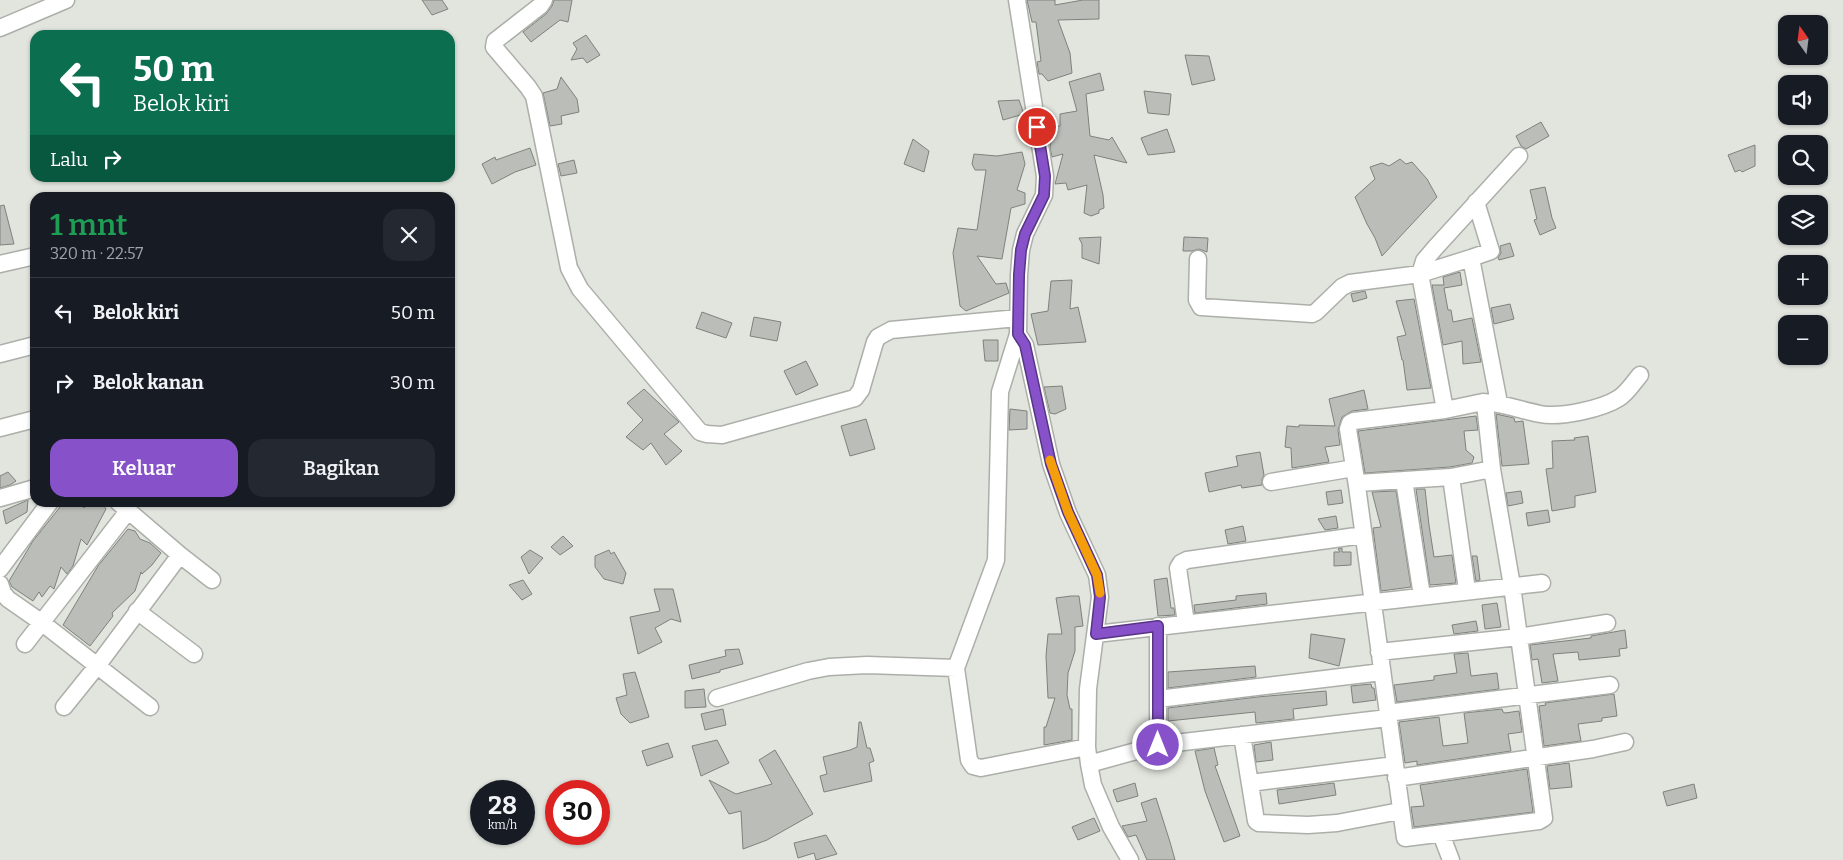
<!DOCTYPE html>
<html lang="id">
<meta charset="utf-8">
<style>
:root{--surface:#171b24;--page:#242831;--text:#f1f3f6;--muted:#9ea1a6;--line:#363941;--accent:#8651c9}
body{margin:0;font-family:Bitter,serif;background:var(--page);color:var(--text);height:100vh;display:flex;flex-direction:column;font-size:19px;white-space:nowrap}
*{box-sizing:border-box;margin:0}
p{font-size:16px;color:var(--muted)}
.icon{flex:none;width:28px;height:28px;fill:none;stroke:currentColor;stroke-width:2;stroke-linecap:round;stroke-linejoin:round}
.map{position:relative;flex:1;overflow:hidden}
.side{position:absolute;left:30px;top:192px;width:425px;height:315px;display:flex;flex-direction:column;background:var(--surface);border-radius:15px;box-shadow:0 1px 4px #0004}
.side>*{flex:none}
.guide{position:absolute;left:30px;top:30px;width:425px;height:152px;border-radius:15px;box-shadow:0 1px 4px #0004;background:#0b6e4f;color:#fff;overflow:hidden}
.needle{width:32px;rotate:346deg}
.tools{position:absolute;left:1778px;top:15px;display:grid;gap:10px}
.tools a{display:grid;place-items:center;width:50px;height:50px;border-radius:10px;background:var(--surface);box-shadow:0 1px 4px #0004;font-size:25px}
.speed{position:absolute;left:470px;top:780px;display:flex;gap:10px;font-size:25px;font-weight:700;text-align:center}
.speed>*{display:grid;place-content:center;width:65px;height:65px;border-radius:50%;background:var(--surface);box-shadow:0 1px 4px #0004;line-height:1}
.speed small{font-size:12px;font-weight:400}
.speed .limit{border:8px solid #d22;background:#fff;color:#111}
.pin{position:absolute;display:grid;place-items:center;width:42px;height:42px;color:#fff;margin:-21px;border:2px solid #fff;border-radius:50%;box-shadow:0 1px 5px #0007}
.me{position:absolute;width:55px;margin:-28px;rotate:0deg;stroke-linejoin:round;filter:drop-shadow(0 0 4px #0008)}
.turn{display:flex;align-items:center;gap:18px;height:105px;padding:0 20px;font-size:22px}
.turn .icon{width:65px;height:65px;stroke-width:2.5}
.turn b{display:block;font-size:35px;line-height:42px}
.then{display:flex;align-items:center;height:48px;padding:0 20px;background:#0003;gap:10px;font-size:19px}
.round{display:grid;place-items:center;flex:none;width:52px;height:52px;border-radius:15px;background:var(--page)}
.head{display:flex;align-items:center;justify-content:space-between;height:85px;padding:0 20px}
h1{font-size:30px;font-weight:600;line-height:38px;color:#1e9e55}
.action{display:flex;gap:10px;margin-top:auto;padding:10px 20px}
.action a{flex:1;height:58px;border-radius:15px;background:var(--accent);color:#fff;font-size:20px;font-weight:600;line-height:58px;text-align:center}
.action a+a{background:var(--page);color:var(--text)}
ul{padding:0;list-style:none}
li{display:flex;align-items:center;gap:15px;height:70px;padding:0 20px;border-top:1px solid var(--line)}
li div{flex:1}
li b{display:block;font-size:19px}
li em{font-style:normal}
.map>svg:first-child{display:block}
</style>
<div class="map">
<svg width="1843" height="860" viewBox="0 0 1843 860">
<rect width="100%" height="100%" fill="#e2e5de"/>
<path fill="#bbbeb8" stroke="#7f827c" d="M 422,0 L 442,0 L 448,9 L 432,15 Z
M 554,0 L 572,0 L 568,22 L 560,20 L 531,42 L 523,32 L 546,14 L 552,6 Z
M 1027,0 L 1055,0 L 1055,5 L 1083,0 L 1099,0 L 1099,19 L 1058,20 L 1070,53 L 1072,73 L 1048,81 L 1042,74 L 1039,74 L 1037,62 L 1041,61 L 1036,22 L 1032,22 Z
M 586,35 L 600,55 L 587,63 L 583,58 L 571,60 L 577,49 L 573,43 Z
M 1185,55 L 1209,56 L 1215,80 L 1192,85 Z
M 1100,73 L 1104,90 L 1086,94 L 1090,136 L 1109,140 L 1112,137 L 1127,163 L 1094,155 L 1103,195 L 1104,208 L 1099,210 L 1099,213 L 1091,216 L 1084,213 L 1087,185 L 1068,190 L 1066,183 L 1055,184 L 1063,154 L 1052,157 L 1050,147 L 1054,127 L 1060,126 L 1060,114 L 1077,111 L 1069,82 Z
M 561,77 L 577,99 L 579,112 L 561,116 L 562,124 L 550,126 L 543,93 L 557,89 Z
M 1144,91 L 1171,94 L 1169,115 L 1148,113 Z
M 1019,100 L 1024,114 L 1003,120 L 998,101 Z
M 1541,122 L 1549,136 L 1526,149 L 1521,146 L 1516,136 Z
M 1167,129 L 1175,152 L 1148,155 L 1141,138 Z
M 913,139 L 929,151 L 924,172 L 904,164 Z
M 1755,145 L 1755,166 L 1742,172 L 1740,170 L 1735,172 L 1728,155 Z
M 530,148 L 536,165 L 515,172 L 492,184 L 482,164 L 495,157 L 496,160 Z
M 1022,152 L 1025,164 L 1017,190 L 1025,193 L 1025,204 L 1011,208 L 1002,259 L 977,256 L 996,284 L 1006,283 L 1009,293 L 966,311 L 960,306 L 953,253 L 958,228 L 977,230 L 986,170 L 975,170 L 972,164 L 974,154 L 997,156 Z
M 1400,159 L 1406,164 L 1412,162 L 1427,179 L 1437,197 L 1382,256 L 1375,238 L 1367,224 L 1355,197 L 1375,179 L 1370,167 L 1382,163 L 1389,166 Z
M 574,160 L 577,173 L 561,176 L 558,164 Z
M 1545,187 L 1552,218 L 1556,228 L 1540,235 L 1534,220 L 1537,219 L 1530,190 Z
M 4,205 L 14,244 L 0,245 L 0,206 Z
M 1101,237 L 1099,264 L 1082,258 L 1082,244 L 1079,238 Z
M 1184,237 L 1208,238 L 1207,252 L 1199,249 L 1192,251 L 1183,251 Z
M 1510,243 L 1514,256 L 1499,260 L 1498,258 L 1501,253 L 1500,246 Z
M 1460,272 L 1462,285 L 1444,288 L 1448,310 L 1451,310 L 1453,322 L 1472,318 L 1481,362 L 1463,364 L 1462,341 L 1443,345 L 1432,285 L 1444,285 L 1443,277 Z
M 1072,280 L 1070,309 L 1078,307 L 1086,342 L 1038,345 L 1031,314 L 1048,311 L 1051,281 Z
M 1365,291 L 1367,298 L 1353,302 L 1351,294 Z
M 1414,299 L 1431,388 L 1407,390 L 1403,360 L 1402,360 L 1397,337 L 1406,335 L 1396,301 Z
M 1510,304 L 1514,319 L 1494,324 L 1491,308 Z
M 702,312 L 732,323 L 726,338 L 696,328 Z
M 754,317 L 781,322 L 777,341 L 750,336 Z
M 983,340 L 998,340 L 998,361 L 985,361 Z
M 806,361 L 818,385 L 796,395 L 784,371 Z
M 1062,386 L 1066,409 L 1055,414 L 1050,413 L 1044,387 Z
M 644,389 L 679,422 L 664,434 L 682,451 L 666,465 L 651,443 L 643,450 L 626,437 L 643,420 L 627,403 Z
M 1364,390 L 1368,409 L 1352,411 L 1342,417 L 1338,430 L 1340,445 L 1325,447 L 1329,462 L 1292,468 L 1291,448 L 1285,447 L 1287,426 L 1299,427 L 1299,425 L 1335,426 L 1329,399 Z
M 1010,409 L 1027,411 L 1027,429 L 1009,430 Z
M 1496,414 L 1514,418 L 1515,422 L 1523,421 L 1529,464 L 1502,466 Z
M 1476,416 L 1478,430 L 1464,431 L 1466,450 L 1474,457 L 1472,463 L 1450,467 L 1365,473 L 1358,431 Z
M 866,419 L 875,449 L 850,456 L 841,426 Z
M 1588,436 L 1596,492 L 1575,496 L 1575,507 L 1552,511 L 1546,469 L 1553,468 L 1552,441 L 1575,440 L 1574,438 Z
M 1260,452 L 1264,475 L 1262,479 L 1262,485 L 1242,488 L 1241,485 L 1209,492 L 1205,473 L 1238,466 L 1236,456 Z
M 8,472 L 16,481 L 10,485 L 0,488 L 0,476 Z
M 1416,489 L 1425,489 L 1429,525 L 1434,557 L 1452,555 L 1456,583 L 1430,585 Z
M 1341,490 L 1343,503 L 1328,505 L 1326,492 Z
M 1396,491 L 1411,587 L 1381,591 L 1373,528 L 1381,527 L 1372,492 Z
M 1521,491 L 1523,503 L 1508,506 L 1506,493 Z
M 28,500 L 27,512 L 6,524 L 3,511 Z
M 64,502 L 77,502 L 84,508 L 89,502 L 101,502 L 106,509 L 87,545 L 81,539 L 73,566 L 67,574 L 61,567 L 54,589 L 50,586 L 42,597 L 39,592 L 33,601 L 12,587 L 9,581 L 33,541 Z
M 1548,510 L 1550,522 L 1528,526 L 1526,513 Z
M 1336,516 L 1338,528 L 1325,530 L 1318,519 Z
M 1243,526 L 1246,541 L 1228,544 L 1225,530 Z
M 128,529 L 135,531 L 140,539 L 150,543 L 161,553 L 152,565 L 142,574 L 141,572 L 135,591 L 112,613 L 113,616 L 90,646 L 63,625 L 98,566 Z
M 563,536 L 573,546 L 560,555 L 551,547 Z
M 1342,548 L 1342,552 L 1351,552 L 1351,565 L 1334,566 L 1334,552 L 1340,552 L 1338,549 Z
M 530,550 L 543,558 L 529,574 L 521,557 Z
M 609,550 L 611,554 L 614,552 L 626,573 L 623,584 L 604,579 L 595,567 L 595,556 Z
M 1472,556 L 1477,556 L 1480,580 L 1476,581 Z
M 1167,578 L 1171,608 L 1174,608 L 1175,615 L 1158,616 L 1154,580 Z
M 523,580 L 532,594 L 522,600 L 509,585 Z
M 654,589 L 673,589 L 681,622 L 671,619 L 655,628 L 662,642 L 638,654 L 630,617 L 660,611 Z
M 1266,593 L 1267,604 L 1195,613 L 1194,605 L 1236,600 L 1236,596 Z
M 1071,596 L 1079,596 L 1083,626 L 1075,627 L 1075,651 L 1068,673 L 1067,695 L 1070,709 L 1072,709 L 1072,740 L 1044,745 L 1044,727 L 1046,727 L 1055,698 L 1048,698 L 1046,656 L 1048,634 L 1062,634 L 1056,598 Z
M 1497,603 L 1501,627 L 1485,629 L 1482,605 Z
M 1476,621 L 1478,631 L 1454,634 L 1452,625 Z
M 1625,630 L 1627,648 L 1619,649 L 1620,656 L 1579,660 L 1578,652 L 1553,654 L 1558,681 L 1542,683 L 1538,659 L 1532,660 L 1530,645 L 1591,638 L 1591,636 Z
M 1311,634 L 1345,639 L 1339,666 L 1309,658 Z
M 739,649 L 743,664 L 720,670 L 720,672 L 692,679 L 689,665 L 726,656 L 725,650 Z
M 1468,653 L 1471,676 L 1497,673 L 1499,689 L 1397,702 L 1394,685 L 1434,680 L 1434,676 L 1457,673 L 1454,654 Z
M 1255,666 L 1256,677 L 1168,688 L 1168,672 Z
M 635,672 L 649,717 L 630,723 L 621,714 L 616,698 L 627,695 L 623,674 Z
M 1371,684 L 1372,688 L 1374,688 L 1376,700 L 1353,703 L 1351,686 Z
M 704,689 L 706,707 L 685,708 L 685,691 Z
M 1326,691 L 1327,705 L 1293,709 L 1294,719 L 1256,723 L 1255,712 L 1168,721 L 1168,708 L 1257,697 Z
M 1614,694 L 1617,716 L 1602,718 L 1602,721 L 1578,724 L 1581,741 L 1544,746 L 1539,706 L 1546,705 L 1545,703 Z
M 723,709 L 726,725 L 705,730 L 701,714 Z
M 1502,709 L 1503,712 L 1505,713 L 1519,711 L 1522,732 L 1508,734 L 1511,751 L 1417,765 L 1417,761 L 1405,763 L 1399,722 L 1439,717 L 1443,746 L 1468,743 L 1464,713 Z
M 859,722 L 861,722 L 867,748 L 870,748 L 874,761 L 869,763 L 872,781 L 824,792 L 820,776 L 827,774 L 823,757 L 850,750 L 857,747 Z
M 717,740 L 729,763 L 701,776 L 692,746 Z
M 1271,742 L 1273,760 L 1256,762 L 1254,745 Z
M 668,743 L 673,757 L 647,766 L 642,751 Z
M 1214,748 L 1218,765 L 1215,766 L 1240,836 L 1224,842 L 1205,791 L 1195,751 Z
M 775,750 L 813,814 L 767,840 L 743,849 L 741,811 L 729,814 L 709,780 L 736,794 L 772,784 L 759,760 Z
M 1569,763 L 1572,787 L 1550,789 L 1547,766 Z
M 1527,769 L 1533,812 L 1414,827 L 1411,807 L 1424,806 L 1420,785 Z
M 1135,783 L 1138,796 L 1117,802 L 1113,790 Z
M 1334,783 L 1336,795 L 1279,804 L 1277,790 Z
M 1694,784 L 1697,798 L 1667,806 L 1663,792 Z
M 1156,798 L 1170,842 L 1175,860 L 1147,860 L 1136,835 L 1128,837 L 1122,826 L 1147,821 L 1141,803 Z
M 1094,818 L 1100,831 L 1078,840 L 1072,827 Z
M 826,835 L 837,854 L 816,860 L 814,853 L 798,858 L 794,843 Z"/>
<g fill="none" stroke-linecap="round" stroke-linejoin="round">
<defs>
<path id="minor" d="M 544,0 L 540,6 L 495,41 L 494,47 L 528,87 L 534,96 L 569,268 L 580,289 L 700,432 L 707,434 L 722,435 L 855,398 L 861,390 L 875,342 L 878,337 L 891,330 L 1018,318
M 1017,0 L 1045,176 L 1044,195 L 1025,234 L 1021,250 L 1019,275 L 1018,334 L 1025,345 L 1051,464 L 1068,513 L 1097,575 L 1100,597 L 1088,689 L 1087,747 L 1089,764 L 1093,785 L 1111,827 L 1130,860
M 0,28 L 66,0
M 1471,258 L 1499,403
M 1198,259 L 1197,300 L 1201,307 L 1312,314 L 1316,312 L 1342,287 L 1350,283 L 1420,274 L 1471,258 L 1491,251 L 1476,202
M 0,264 L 35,256
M 1018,334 L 1000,392 L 996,560 L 956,668 L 969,760 L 973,766 L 981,768 L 1087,747
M 0,354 L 35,345
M 1483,402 C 1503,403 1520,410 1540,414 C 1560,418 1602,409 1619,398 C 1627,393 1634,382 1640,375
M 0,428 L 35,419
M 1492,469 L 1512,586 L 1544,818 L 1539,821 L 1405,838 L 1357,486 L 1358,483 L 1451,477 L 1492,469 L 1485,404 L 1483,402 L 1445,410 L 1420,274 L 1424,261 L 1435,248 L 1519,156
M 1451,477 L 1467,590
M 1404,480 L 1422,596
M 1271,482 L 1354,468
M 1357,486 L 1348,429 L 1350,423 L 1354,421 L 1445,410
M 0,498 L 35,488
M 180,555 L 212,580
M 0,569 L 50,502
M 0,584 L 3,593 L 8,599 L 41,622 L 150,707
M 137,611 L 194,654
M 1186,623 L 1178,568 L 1181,563 L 1187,560 L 1363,535
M 1096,634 L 1542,583
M 25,644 L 128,511
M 1379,652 L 1519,637 L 1607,623
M 717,698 L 808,671 L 829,667 L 867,665 L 956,668
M 1158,699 L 1382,672
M 64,707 L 97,666 L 180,555 L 118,502
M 1387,713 L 1610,685
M 1242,735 L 1256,821 L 1259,823 L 1308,825 L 1337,823 L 1400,811
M 1158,745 L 1388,718
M 1089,764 L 1158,745 L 1158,626
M 1396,778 L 1593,749 L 1625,742
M 1250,783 L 1395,765
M 1441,834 L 1451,860"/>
</defs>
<use href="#minor" stroke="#acafa9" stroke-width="19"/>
<use href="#minor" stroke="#fff" stroke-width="16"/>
</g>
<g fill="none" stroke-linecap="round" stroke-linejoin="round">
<defs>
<path id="route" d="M 1037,127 L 1045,176 L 1044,195 L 1025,234 L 1021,250 L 1019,275 L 1018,334 L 1025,345 L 1051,464 L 1068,512 L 1097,575 L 1100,597 L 1096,634 L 1158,626 L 1158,745"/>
</defs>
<use href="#route" stroke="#573583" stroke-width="12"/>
<use href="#route" stroke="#8651c9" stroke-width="9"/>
<path stroke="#f59e0b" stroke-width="9" d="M 1050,460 L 1068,512 L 1097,575 L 1100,593"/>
</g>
</svg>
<div class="tools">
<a><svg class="needle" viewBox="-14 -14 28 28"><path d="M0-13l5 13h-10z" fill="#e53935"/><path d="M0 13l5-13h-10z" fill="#9ea1a6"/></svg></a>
<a><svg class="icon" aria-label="sound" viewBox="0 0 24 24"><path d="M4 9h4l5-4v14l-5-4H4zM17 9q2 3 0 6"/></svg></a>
<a><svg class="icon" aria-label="search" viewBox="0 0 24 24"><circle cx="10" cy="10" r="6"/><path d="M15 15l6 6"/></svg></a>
<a><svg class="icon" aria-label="layers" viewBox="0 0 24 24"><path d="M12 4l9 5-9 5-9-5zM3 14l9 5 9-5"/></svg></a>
<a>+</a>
<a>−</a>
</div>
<div class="speed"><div>28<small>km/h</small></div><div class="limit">30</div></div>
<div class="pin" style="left:1037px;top:127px;background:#d93025"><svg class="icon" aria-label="arrive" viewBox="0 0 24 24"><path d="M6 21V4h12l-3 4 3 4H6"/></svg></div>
<svg class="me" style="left:1158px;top:745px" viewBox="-20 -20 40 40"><circle r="17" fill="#8651c9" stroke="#fff" stroke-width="3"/><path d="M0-11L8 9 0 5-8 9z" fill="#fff"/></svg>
<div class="guide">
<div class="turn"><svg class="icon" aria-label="left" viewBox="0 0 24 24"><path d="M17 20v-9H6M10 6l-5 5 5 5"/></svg><div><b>50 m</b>Belok kiri</div></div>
<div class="then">Lalu<svg class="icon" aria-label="right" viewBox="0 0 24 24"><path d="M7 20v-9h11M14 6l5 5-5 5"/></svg></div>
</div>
<section class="side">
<div class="head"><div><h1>1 mnt</h1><p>320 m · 22:57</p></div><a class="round"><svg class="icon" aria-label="close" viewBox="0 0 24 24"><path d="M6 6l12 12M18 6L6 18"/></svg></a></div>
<ul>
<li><svg class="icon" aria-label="left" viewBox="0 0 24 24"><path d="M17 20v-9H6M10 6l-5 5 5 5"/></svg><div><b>Belok kiri</b></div><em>50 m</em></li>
<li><svg class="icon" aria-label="right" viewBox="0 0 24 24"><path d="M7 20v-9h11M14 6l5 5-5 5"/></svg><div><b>Belok kanan</b></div><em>30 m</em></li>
</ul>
<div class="action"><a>Keluar</a><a>Bagikan</a></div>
</section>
</div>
